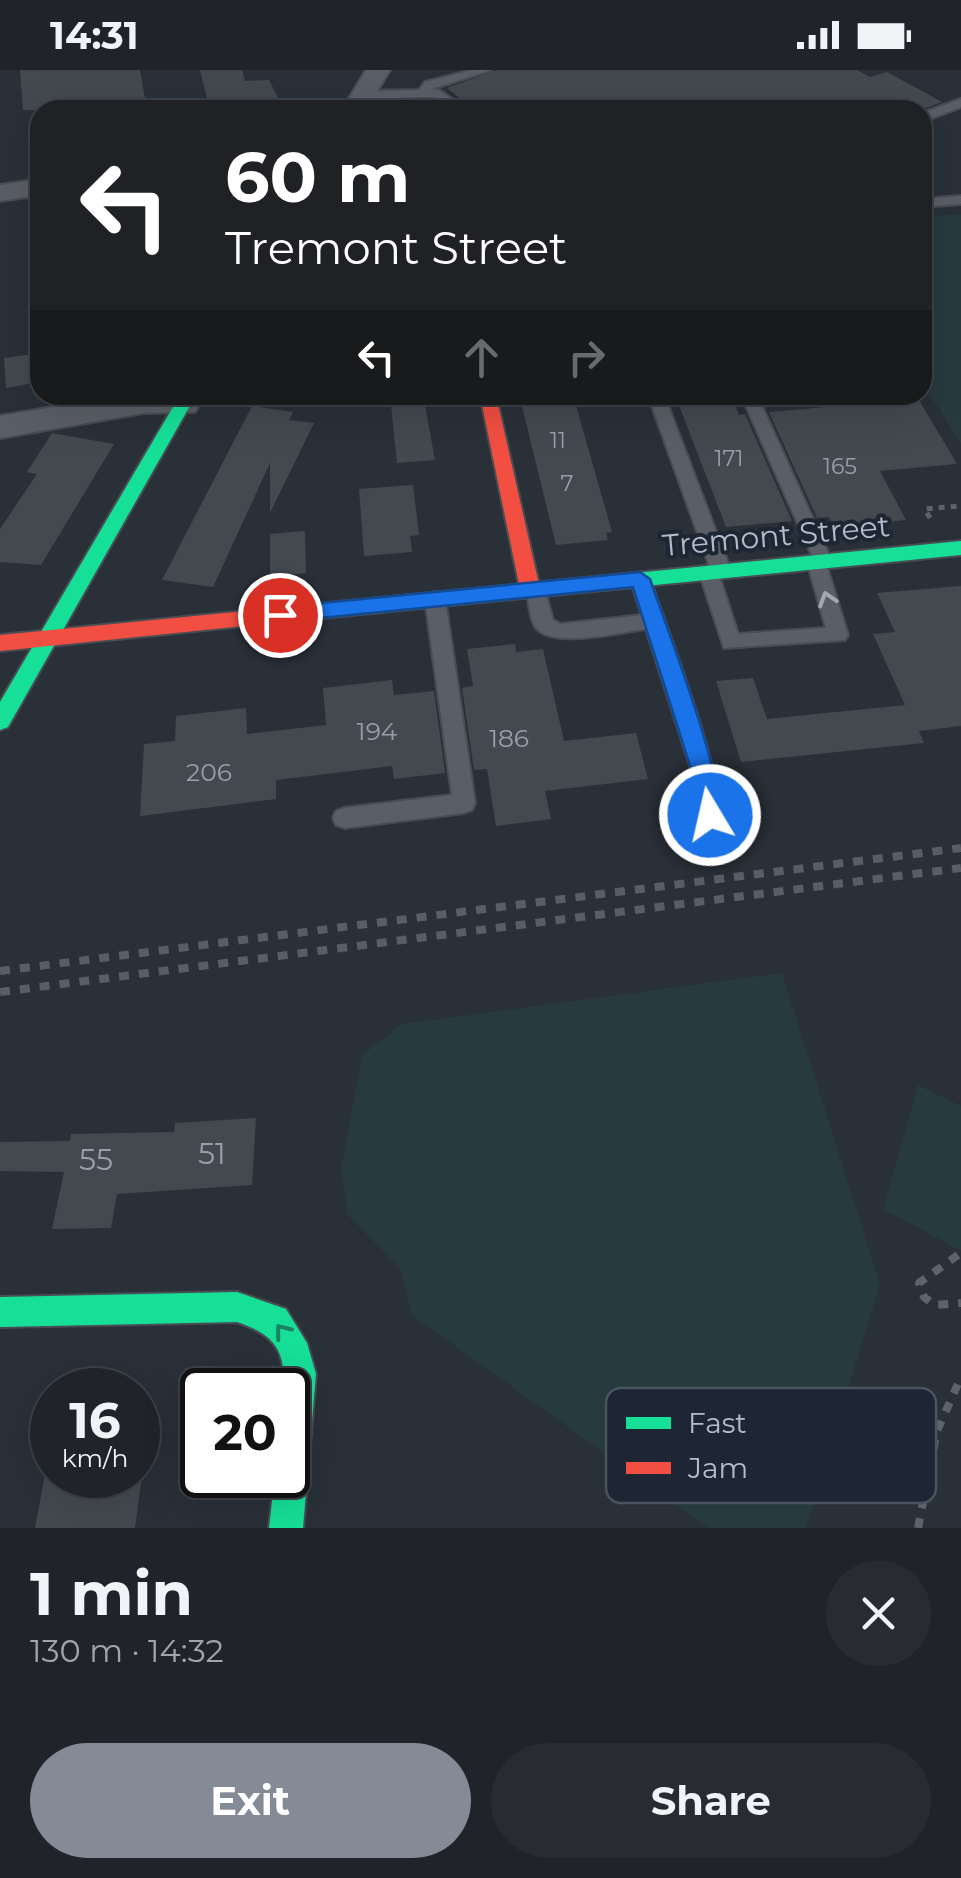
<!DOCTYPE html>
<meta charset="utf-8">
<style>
:root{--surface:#20242a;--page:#282c32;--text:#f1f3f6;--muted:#a2a4a8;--line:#3d4147;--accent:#848b96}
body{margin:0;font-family:Montserrat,sans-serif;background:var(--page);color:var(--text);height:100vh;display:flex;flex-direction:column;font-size:38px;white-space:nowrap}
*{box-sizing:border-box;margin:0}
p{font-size:32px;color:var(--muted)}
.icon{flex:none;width:55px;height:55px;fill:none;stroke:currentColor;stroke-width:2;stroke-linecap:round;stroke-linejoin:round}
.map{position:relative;height:1458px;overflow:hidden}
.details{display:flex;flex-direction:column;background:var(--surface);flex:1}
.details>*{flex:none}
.guide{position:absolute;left:30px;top:30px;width:902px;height:305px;border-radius:30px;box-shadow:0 10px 40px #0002,0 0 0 2px var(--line);background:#202124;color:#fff;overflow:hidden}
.speed{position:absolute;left:30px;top:1298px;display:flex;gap:20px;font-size:50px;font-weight:700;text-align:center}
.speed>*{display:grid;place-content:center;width:130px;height:130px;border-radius:50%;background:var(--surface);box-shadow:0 10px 40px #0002,0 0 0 2px var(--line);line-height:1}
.speed small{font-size:25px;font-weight:400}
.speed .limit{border:5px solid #111;border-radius:15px;background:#fff;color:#111}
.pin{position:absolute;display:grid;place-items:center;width:85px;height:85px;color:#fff;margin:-42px;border:5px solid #fff;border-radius:50%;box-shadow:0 2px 10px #0007}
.me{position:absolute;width:110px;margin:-55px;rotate:351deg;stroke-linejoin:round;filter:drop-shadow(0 0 8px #0008)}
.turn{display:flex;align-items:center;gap:35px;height:210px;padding:0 30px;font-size:45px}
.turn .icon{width:130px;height:130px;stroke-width:2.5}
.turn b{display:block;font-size:70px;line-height:85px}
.lanes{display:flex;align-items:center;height:95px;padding:0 30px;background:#0003;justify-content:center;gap:50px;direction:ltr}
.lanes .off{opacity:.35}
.round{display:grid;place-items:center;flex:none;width:105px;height:105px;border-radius:52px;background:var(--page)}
.summary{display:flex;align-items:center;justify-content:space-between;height:170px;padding:0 30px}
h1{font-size:60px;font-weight:700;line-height:75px}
.button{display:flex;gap:20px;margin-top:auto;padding:20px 30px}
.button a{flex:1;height:115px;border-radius:60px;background:var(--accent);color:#fff;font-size:40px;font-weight:700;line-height:115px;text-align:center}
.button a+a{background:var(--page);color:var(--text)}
.status{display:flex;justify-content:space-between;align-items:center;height:70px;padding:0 50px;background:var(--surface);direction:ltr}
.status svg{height:28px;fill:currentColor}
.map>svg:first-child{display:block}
</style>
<div class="status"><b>14:31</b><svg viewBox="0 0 49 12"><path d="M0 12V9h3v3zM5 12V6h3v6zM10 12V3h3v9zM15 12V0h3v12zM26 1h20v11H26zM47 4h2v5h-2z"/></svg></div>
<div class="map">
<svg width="961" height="1458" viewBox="0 0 961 1458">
<rect width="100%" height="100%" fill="#2a3038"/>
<path fill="#273a3e" d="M 961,144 L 961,374 L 923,313 L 923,147 Z
M 782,903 L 880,1214 L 806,1458 L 709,1458 L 412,1245 L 400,1198 L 347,1144 L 341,1100 L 362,985 L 402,954 Z
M 918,1015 L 961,1036 L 961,1181 L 883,1139 Z"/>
<path fill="#444950" d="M 20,0 L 140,0 L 147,40 L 23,40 Z
M 200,0 L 242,0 L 245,11 L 269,10 L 284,40 L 210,40 Z
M 497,0 L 857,0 L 870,7 L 887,2 L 942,32 L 920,40 L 475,40 L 447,18 Z
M 33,284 L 34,313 L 6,318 L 4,288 Z
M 390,325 L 423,325 L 435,390 L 397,393 Z
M 573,325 L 612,462 L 606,463 L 608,470 L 556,475 L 520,328 Z
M 675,325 L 731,325 L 739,345 L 745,344 L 792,451 L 726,457 Z
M 880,325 L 916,325 L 957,394 L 880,401 L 906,450 L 833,457 L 829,447 L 817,448 L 769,342 L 884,332 Z
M 252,336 L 293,342 L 289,350 L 314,353 L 270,443 L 270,393 L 213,517 L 162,510 Z
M 52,363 L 114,374 L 41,495 L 0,492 L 0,459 L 37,404 L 27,402 Z
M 413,415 L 419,465 L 410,466 L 412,482 L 364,486 L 359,419 Z
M 305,461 L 306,503 L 270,507 L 270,464 Z
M 961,516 L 961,656 L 919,661 L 924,673 L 741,692 L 716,611 L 753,608 L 767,649 L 905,635 L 873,564 L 895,562 L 877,523 Z
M 515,574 L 516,582 L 543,579 L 564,671 L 636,663 L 648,709 L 545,721 L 551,749 L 496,756 L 487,699 L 474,700 L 462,618 L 473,616 L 467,579 Z
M 392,610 L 394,625 L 434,621 L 445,703 L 394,709 L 392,696 L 276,710 L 276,729 L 140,746 L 144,674 L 175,671 L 176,646 L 246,638 L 247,664 L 326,655 L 323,618 Z
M 256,1048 L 252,1115 L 117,1124 L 111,1158 L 52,1159 L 64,1102 L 0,1101 L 0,1072 L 70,1071 L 71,1064 L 174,1062 L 175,1053 Z
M 45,1405 L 142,1405 L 135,1458 L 35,1458 Z"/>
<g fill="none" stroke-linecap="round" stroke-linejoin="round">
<defs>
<path id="lane" d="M 472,0 L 491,0 L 432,19 L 439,20 L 468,40 L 454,40 L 433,27 L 364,29 L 358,25 L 364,21 L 419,20 L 425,12 Z
M 961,29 L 961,37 L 922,52 L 922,43 Z
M 961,126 L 961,134 L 922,137 L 922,129 Z
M 648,325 L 664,325 L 731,501 L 720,508 L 738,564 L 826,558 L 807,492 L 812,486 L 741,325 L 757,325 L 832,491 L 827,497 L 848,565 L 845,570 L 724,578 L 699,502 L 709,495 Z
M 640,502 L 650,509 C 663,549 731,722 717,752 L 709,755 L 701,752 L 692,702 L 646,559 C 622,562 553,579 536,558 C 529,549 529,530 526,519 L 536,512 L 543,514 L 553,550 L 561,554 L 642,545 L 630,509 Z
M 435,522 L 445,529 L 475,733 L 472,740 L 464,743 L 344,758 L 336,755 L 333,748 L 336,741 L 344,738 L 452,725 L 425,529 Z"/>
<path id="street" d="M 366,0 L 390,0 L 366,40 L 342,40 Z
M 40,109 L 40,125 L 0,131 L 0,115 Z
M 123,325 L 189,325 L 200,334 L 195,342 L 144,343 L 0,368 L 0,346 Z"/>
<path id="fast" d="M 180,325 L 196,325 L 8,657 L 0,660 L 0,632 Z
M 961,471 L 961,485 L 421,538 L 411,531 L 421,524 Z
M 237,1222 L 286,1239 L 307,1273 L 316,1304 L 303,1458 L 269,1458 L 275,1405 L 288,1405 L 288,1320 L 283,1320 C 287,1280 273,1264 237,1252 L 0,1257 L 0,1227 Z"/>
<path id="jam" d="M 480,325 L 496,325 L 540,519 L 530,526 L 520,519 Z
M 421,524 L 431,531 L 421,538 L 0,581 L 0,565 Z"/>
</defs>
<use href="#lane" stroke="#484c53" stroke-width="4"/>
<use href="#street" stroke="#484c53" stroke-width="4"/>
<use href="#fast" stroke="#484c53" stroke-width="4"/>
<use href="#jam" stroke="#484c53" stroke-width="4"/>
<path stroke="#5d636a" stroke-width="5" stroke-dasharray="6 6" stroke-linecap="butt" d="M 930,448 L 925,439 L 961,436"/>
<path stroke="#5d636a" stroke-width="8" stroke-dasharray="10 10" stroke-linecap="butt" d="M 958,1185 L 919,1213 L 924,1227 L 934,1235 L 961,1233
M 918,1458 L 937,1361 L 961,1307"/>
<use href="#lane" fill="#5a5e66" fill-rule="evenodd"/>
<use href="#street" fill="#5a5e66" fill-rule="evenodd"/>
<use href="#fast" fill="#16e098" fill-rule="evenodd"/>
<use href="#jam" fill="#f24e42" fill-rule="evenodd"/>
<path stroke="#595d64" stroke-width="8" stroke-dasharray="10 10" stroke-linecap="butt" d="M 0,901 L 961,778
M 0,922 L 961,798"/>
</g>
<defs><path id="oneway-chevron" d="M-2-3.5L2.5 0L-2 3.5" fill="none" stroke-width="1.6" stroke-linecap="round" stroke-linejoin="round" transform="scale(2.5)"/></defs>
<use stroke="#a2a9b5" href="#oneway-chevron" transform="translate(827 529) rotate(-107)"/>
<use stroke="#1a8366" href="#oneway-chevron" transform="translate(282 1261) rotate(-128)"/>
<path fill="#1a73e8" stroke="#114b97" stroke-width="2.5" d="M 640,502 L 650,509 C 663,548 731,723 718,752 L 701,752 L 692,702 L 633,517 L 280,552 L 270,545 L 280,537 Z"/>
<g text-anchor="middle" stroke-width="8" stroke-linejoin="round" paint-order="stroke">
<g font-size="22" fill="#989fab">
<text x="558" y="378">11</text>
<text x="729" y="396">171</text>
<text x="840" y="404">165</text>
<text x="567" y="421">7</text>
</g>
<g font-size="25" fill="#989fab">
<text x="377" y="670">194</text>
<text x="509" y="677">186</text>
<text x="209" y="711">206</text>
</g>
<g font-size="30" fill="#b4bcc9" stroke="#1d2633">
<text transform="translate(776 466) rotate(-5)" y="10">Tremont Street</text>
</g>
<g font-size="30" fill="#989fab">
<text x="212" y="1094">51</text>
<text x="96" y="1100">55</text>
</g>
</g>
<rect x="606" y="1318" width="330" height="115" rx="15" fill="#1d2633" stroke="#4a5360" stroke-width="2.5"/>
<rect x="626" y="1347" width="45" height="12" fill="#16e098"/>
<rect x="626" y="1392" width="45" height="12" fill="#f24e42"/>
<g font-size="28" fill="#b4bcc9">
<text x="688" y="1363">Fast</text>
<text x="688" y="1408">Jam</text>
</g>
</svg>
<div class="speed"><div>16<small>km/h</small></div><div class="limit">20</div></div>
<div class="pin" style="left:280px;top:545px;background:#d93025"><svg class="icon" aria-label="arrive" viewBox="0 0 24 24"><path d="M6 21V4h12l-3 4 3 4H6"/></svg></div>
<svg class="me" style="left:710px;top:745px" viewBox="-20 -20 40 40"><circle r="17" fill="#1a73e8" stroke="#fff" stroke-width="3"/><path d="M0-11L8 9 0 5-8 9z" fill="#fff"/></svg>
<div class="guide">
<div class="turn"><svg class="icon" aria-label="left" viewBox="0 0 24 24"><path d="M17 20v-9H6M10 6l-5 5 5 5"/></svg><div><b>60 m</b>Tremont Street</div></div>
<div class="lanes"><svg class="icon" aria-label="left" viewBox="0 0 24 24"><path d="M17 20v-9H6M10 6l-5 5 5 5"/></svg><svg class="icon off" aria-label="ahead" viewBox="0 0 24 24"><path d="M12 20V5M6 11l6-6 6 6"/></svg><svg class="icon off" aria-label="right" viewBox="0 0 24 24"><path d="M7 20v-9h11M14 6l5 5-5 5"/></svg></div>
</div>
</div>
<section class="details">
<div class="summary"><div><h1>1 min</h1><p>130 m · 14:32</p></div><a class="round"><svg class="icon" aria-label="close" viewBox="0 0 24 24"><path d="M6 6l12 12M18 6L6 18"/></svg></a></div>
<div class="button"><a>Exit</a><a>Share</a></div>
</section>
